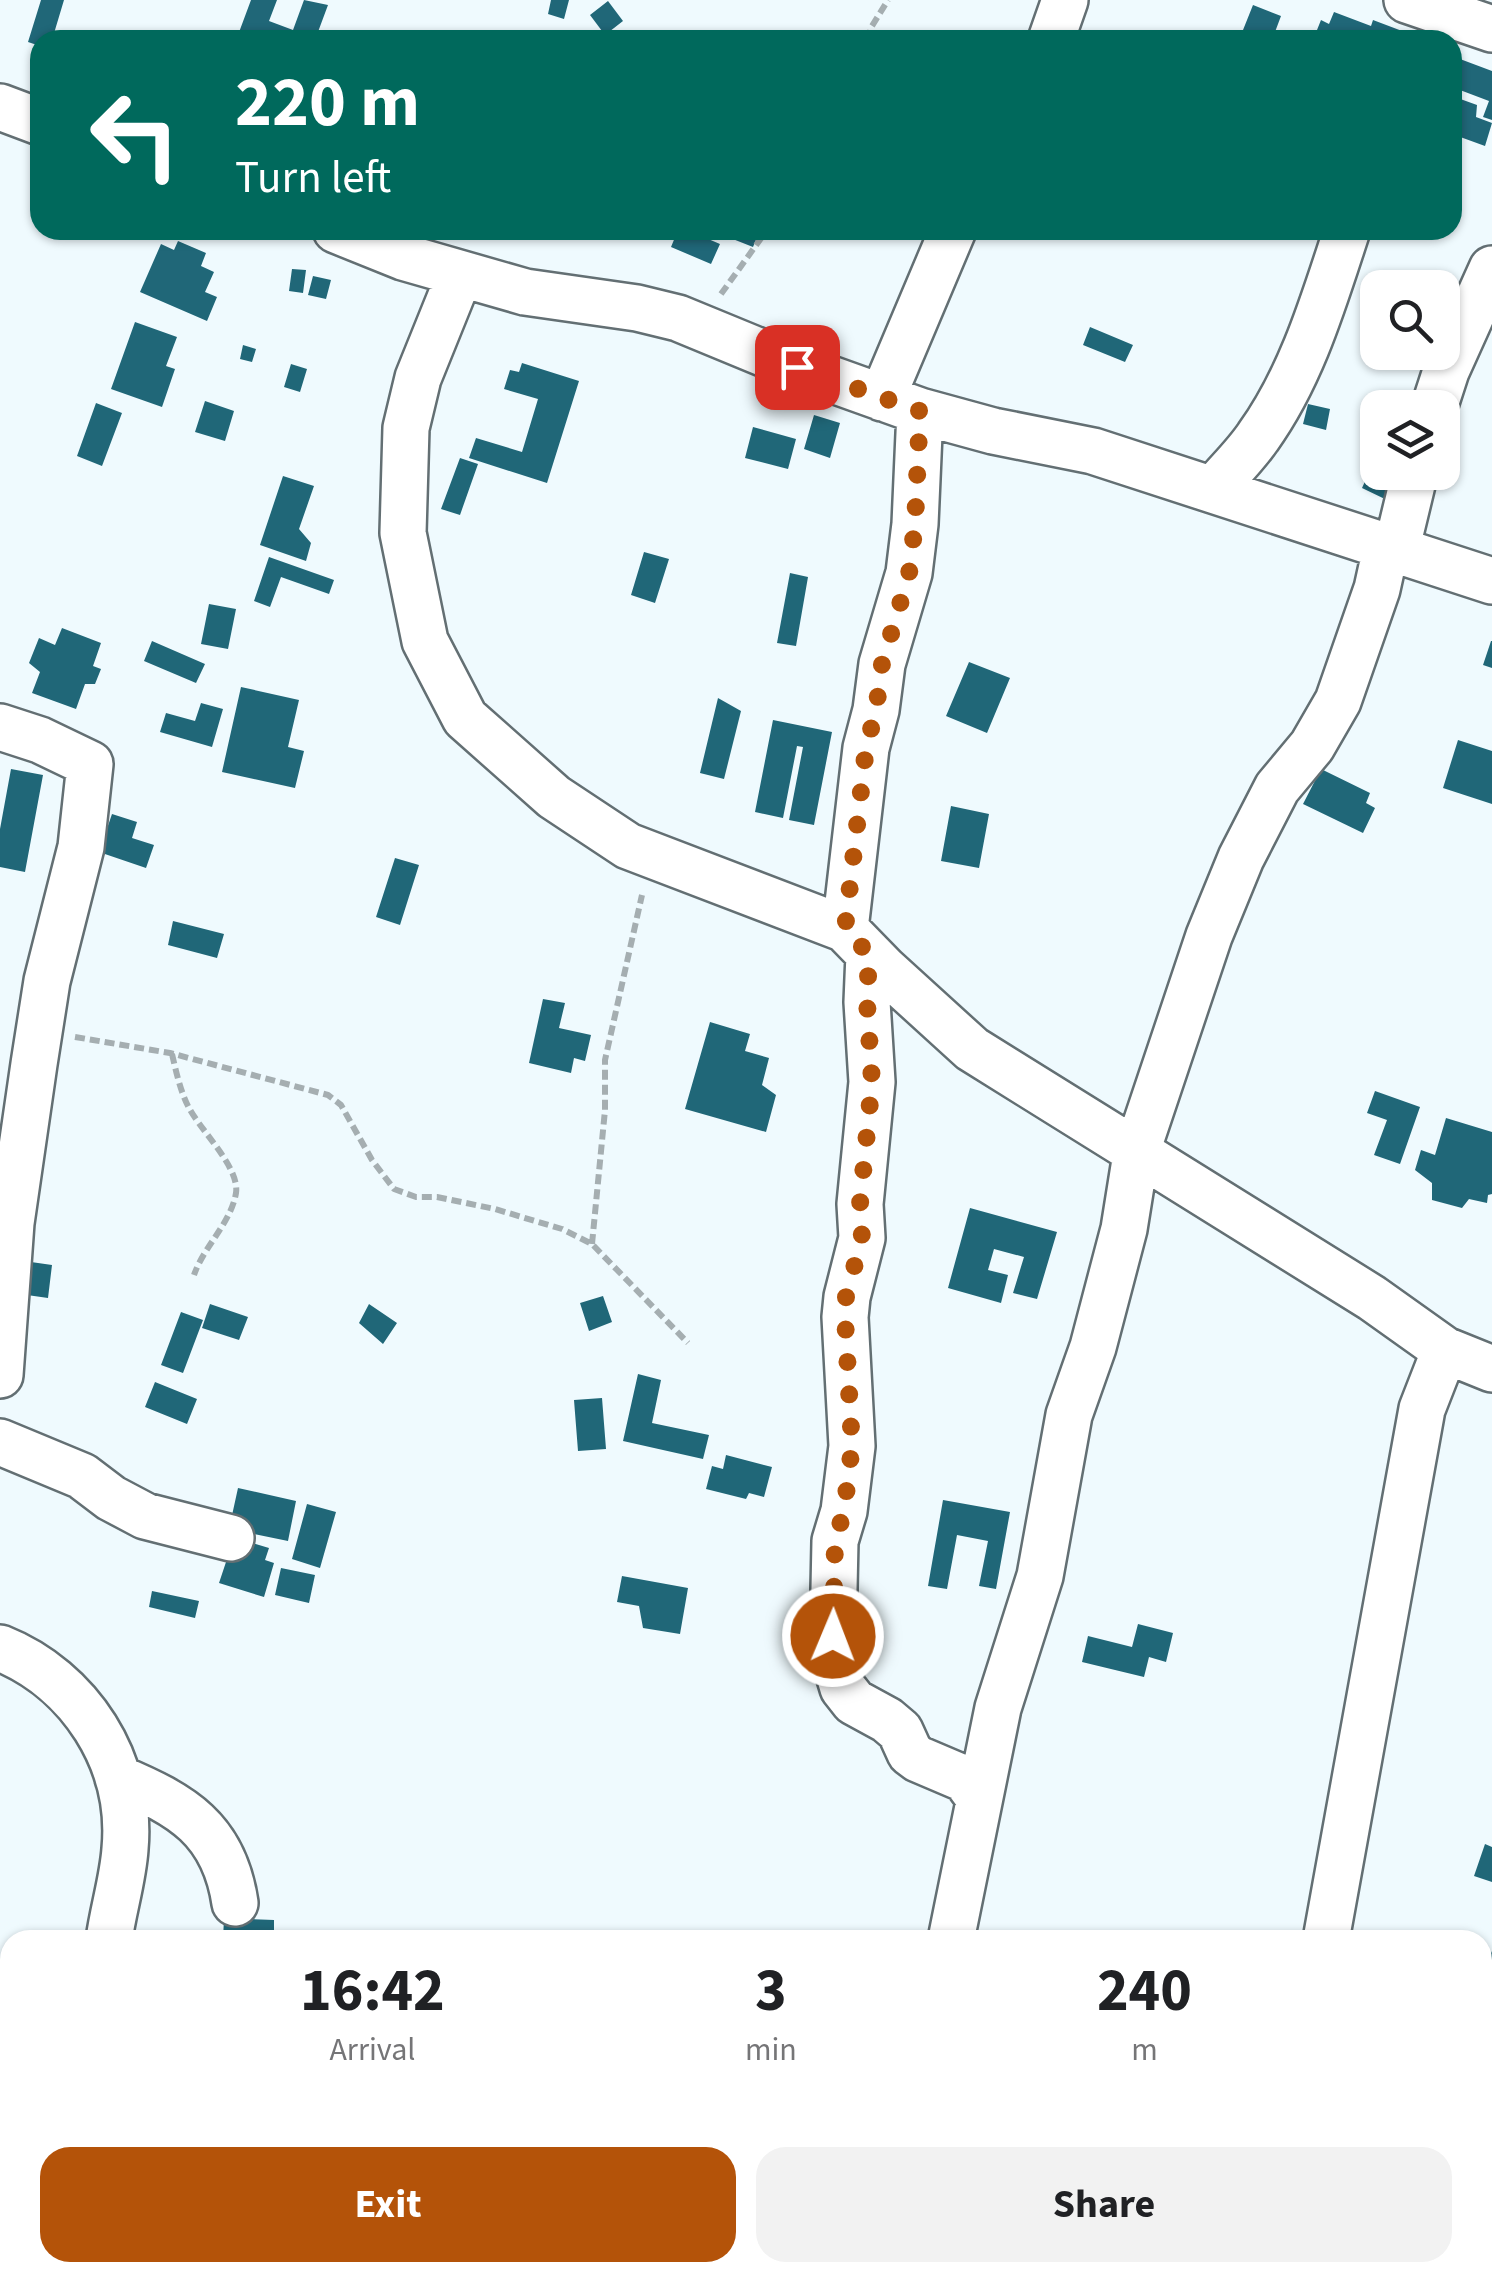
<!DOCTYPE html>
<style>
:root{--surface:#fff;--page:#f2f2f2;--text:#202124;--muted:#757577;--accent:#b45309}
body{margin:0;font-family:"Source Sans 3",sans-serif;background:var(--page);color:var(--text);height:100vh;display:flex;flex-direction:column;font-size:38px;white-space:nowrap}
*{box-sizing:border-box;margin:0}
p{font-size:32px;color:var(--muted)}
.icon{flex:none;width:55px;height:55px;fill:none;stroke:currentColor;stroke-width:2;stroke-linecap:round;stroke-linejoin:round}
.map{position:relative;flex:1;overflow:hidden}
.side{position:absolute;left:0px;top:1930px;width:1492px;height:352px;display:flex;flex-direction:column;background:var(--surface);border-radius:30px 30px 0 0;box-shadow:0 2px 8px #0004}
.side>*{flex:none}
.hud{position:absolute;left:30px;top:30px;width:1432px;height:210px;border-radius:30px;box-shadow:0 2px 8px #0004;background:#00695c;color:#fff;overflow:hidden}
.controls{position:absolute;left:1360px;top:270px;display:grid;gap:20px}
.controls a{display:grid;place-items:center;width:100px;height:100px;border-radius:20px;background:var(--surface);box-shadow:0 2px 8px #0004;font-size:50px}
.pin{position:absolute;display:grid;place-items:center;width:85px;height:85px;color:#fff;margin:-42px;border-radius:20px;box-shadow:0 5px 15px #0006}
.me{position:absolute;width:110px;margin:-55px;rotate:1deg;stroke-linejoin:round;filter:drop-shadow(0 0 8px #0008)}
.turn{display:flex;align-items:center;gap:35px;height:210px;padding:0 40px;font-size:45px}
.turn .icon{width:130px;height:130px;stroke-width:2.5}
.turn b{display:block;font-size:70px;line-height:85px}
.eta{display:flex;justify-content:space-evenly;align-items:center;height:170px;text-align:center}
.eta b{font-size:60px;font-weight:700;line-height:70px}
.primary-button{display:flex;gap:20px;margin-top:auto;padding:20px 40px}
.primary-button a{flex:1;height:115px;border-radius:30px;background:var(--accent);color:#fff;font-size:40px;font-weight:700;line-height:115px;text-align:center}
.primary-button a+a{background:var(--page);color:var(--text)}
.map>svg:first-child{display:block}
</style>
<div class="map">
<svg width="1492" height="2282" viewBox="0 0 1492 2282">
<rect width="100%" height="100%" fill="#effafe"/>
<path fill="#206778" d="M 41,0 L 64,0 L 52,40 L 40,40 L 40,46 L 28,42 Z
M 251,0 L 277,0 L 269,21 L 293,30 L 304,0 L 328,5 L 315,40 L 251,40 L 238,35 Z
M 551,0 L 569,0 L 564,19 L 548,14 Z
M 608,1 L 623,21 L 605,35 L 590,15 Z
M 1253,5 L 1281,16 L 1272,40 L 1239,40 Z
M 1334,12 L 1371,26 L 1373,20 L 1410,34 L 1407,40 L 1313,40 L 1321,20 L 1329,24 Z
M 1452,56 L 1492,71 L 1492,120 L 1483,117 L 1489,101 L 1452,87 Z
M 1452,96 L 1477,105 L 1476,117 L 1492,123 L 1485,146 L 1452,134 Z
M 595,230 L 613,230 L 610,240 L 593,235 Z
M 678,230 L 687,230 L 720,244 L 711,264 L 671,247 Z
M 710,230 L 760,230 L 753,247 Z
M 178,241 L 206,253 L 201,266 L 214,272 L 205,292 L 217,297 L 207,321 L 140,292 L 161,244 L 174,250 Z
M 292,269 L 306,270 L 303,293 L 289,291 Z
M 1402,275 L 1437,287 L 1437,288 L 1398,288 Z
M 313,276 L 331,280 L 326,299 L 308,295 Z
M 135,322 L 177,337 L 166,366 L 175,369 L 162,407 L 111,389 Z
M 1090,327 L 1133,345 L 1125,362 L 1083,345 Z
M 243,345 L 256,349 L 252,362 L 240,359 Z
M 522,363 L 579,381 L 547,483 L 469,458 L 476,438 L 522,452 L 538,399 L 504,389 L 510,370 L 519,372 Z
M 291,364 L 307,369 L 300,392 L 284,387 Z
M 205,401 L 234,411 L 225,441 L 195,432 Z
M 96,403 L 122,413 L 102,466 L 77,456 Z
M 1308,404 L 1330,409 L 1326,430 L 1303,424 Z
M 814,415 L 840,423 L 830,458 L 804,449 Z
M 753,427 L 796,439 L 788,469 L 745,458 Z
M 1378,453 L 1378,472 L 1401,472 L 1389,501 L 1362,488 Z
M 460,458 L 478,464 L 460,515 L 441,509 Z
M 283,476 L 314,486 L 299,529 L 311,543 L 306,561 L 260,545 Z
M 644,552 L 669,559 L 655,603 L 631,595 Z
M 269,557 L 334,580 L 329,594 L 281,577 L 270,607 L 254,601 Z
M 790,573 L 808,577 L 796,646 L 777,643 Z
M 209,604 L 236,609 L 228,649 L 201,644 Z
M 62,628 L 101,643 L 93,666 L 101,669 L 95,684 L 85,684 L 76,709 L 32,693 L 40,672 L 29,663 L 39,638 L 55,645 Z
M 152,641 L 205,664 L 196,683 L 144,661 Z
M 1491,641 L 1492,641 L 1492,668 L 1483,665 Z
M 969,662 L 1010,678 L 987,733 L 946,716 Z
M 241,687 L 299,700 L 288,747 L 304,751 L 295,788 L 222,772 Z
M 718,698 L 741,711 L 724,779 L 700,773 Z
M 201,703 L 223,709 L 212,747 L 160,732 L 166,713 L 195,721 Z
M 773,720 L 832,732 L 814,825 L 789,820 L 803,747 L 797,746 L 783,818 L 755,812 Z
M 1458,740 L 1492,751 L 1492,804 L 1443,788 Z
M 11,769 L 43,775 L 25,872 L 0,867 L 0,829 Z
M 1321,769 L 1370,793 L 1366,803 L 1375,808 L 1363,833 L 1303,804 Z
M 951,806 L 989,814 L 979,868 L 941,861 Z
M 112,814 L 137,822 L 132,838 L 154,845 L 146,868 L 99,852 Z
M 395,858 L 419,865 L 400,925 L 376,917 Z
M 173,921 L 224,934 L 217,958 L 168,945 Z
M 543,999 L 565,1003 L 559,1028 L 591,1035 L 585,1061 L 574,1058 L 571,1073 L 529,1063 Z
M 710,1022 L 750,1034 L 745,1051 L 769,1058 L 762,1085 L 776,1095 L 766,1132 L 685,1109 Z
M 1375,1091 L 1420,1107 L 1400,1164 L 1374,1155 L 1387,1120 L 1367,1113 Z
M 1446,1118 L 1492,1132 L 1492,1194 L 1488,1195 L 1487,1203 L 1469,1199 L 1462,1208 L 1432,1200 L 1432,1183 L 1415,1170 L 1421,1150 L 1435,1155 Z
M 970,1208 L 1057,1232 L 1037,1299 L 1013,1293 L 1024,1257 L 994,1249 L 988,1270 L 1008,1275 L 1001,1303 L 948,1288 Z
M 17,1260 L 52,1265 L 48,1298 L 13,1293 Z
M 603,1296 L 612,1322 L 589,1331 L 580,1303 Z
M 210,1304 L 248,1317 L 239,1340 L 202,1328 Z
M 369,1304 L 397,1323 L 383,1344 L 359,1323 Z
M 181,1312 L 203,1320 L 183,1373 L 161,1365 Z
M 638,1374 L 661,1380 L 652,1423 L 709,1435 L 703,1459 L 623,1441 Z
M 155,1382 L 197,1399 L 187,1424 L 145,1407 Z
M 602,1398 L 606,1449 L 578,1451 L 574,1400 Z
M 726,1455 L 772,1467 L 764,1497 L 749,1493 L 746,1499 L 706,1489 L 712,1466 L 723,1469 Z
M 238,1488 L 296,1501 L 288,1541 L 229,1529 Z
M 943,1500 L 1010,1512 L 996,1589 L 979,1586 L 988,1541 L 957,1535 L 947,1589 L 928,1586 Z
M 307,1504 L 336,1512 L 320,1568 L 292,1559 Z
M 243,1540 L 269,1548 L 265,1560 L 274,1563 L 264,1597 L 219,1583 L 229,1553 Z
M 281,1568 L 315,1575 L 309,1603 L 275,1595 Z
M 622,1576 L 688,1588 L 680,1634 L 643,1628 L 639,1606 L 617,1602 Z
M 152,1591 L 199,1601 L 195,1618 L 149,1607 Z
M 1138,1624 L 1173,1633 L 1166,1662 L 1149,1657 L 1144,1677 L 1082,1662 L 1088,1636 L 1132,1647 Z
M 1485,1844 L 1492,1847 L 1492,1882 L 1474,1876 Z
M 224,1918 L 274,1920 L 274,1940 L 223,1940 Z
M 284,1931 L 310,1934 L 309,1940 L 283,1940 Z
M 1492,1951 L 1492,2015 L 1490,2020 L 1482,2018 L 1482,1978 Z
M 1,2016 L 10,2018 L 10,2083 L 6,2101 L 10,2102 L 10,2119 L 0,2117 Z
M 921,2272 L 979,2272 L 979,2282 L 921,2282 Z"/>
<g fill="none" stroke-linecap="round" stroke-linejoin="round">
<defs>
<path id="minor" d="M 1407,0 L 1492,29
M 1051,40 L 1065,0
M 0,107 L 40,122
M 336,230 L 403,257 L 525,292 L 637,308 L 678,318 L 797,367 L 920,411 L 993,431 L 1093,451 L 1492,581
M 460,274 L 418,378 L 406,428 L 403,533 L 425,641 L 465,718 L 554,797 L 628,846 L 845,929 L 884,969 L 972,1049 L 1372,1298 L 1445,1350 L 1422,1409 L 1326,1940
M 882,398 L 953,230
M 1434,408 L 1446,371 L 1492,269
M 1213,490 C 1228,472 1245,456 1258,437 C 1302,376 1324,300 1347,230
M 1396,551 L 1415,472
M 0,727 L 40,740 L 90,764 L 81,847 L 47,981 L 34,1064 L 11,1223 L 0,1375
M 845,929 L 866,748 L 876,710 L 882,664 L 909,573 L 915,524 L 920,411
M 869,954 L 867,1002 L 872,1082 L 860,1204 L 862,1238 L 847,1297 L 845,1317 L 852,1446 L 844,1511 L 835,1541 L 833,1636 L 837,1668 L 843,1688 L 854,1702 L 887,1720 L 900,1731 L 910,1753 L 918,1759 L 965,1779 L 979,1798
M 1445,1350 L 1492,1369
M 0,1442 L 82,1476 L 111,1498 L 145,1516 L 231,1538
M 0,1648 C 80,1680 133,1762 125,1849 C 123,1879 113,1910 109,1940
M 118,1778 C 182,1805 224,1829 235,1903
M 951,1940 L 998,1708 L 1040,1576 L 1069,1415 L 1093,1347 L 1124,1229 L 1136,1154 L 1209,936 L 1241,858 L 1277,788 L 1312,746 L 1338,701 L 1377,589 L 1386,548
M 103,2272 L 103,2282
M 1053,2282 L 1054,2272
M 1270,2282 L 1272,2272"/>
</defs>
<use href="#minor" stroke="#636f73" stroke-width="50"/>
<path stroke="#a5aeb1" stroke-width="6" stroke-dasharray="10 5" stroke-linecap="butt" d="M 867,40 L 872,26 L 888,0
M 721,294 L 767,230
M 75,1037 L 170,1053 L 328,1095 L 341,1105 L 372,1160 L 394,1189 L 416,1197 L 437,1197 L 495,1209 L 562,1229 L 592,1244 L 688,1343
M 172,1054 C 176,1071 180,1090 188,1106 C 199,1129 240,1167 236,1193 C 231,1223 204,1246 194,1275
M 592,1244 L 605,1110 L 605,1060 L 642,895
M 0,2133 L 10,2133"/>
<use href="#minor" stroke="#fff" stroke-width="45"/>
</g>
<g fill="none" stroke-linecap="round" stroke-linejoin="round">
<path stroke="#b45309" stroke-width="18" stroke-dasharray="0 32.4" d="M 797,367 L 920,411 L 915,524 L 909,574 L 882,664 L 876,710 L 866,748 L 845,929 L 869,954 L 867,1002 L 872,1082 L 860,1204 L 862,1238 L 846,1297 L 845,1317 L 852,1446 L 844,1511 L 835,1541 L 833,1636"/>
</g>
</svg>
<div class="controls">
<a><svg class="icon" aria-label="search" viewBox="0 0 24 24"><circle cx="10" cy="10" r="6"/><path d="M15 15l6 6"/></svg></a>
<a><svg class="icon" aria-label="layers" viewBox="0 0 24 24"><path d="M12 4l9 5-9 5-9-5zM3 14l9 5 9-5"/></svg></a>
</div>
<div class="pin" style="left:797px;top:367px;background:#d93025"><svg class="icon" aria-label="arrive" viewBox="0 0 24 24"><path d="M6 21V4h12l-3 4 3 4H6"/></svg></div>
<svg class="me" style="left:833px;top:1636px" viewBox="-20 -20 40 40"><circle r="17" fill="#b45309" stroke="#fff" stroke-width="3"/><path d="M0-11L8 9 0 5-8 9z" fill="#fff"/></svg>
<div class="hud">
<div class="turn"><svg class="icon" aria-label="left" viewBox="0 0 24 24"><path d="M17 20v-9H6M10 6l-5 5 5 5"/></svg><div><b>220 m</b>Turn left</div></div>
</div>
<section class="side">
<div class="eta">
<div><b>16:42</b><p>Arrival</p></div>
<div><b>3</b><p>min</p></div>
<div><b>240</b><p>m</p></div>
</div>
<div class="primary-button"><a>Exit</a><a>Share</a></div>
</section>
</div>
